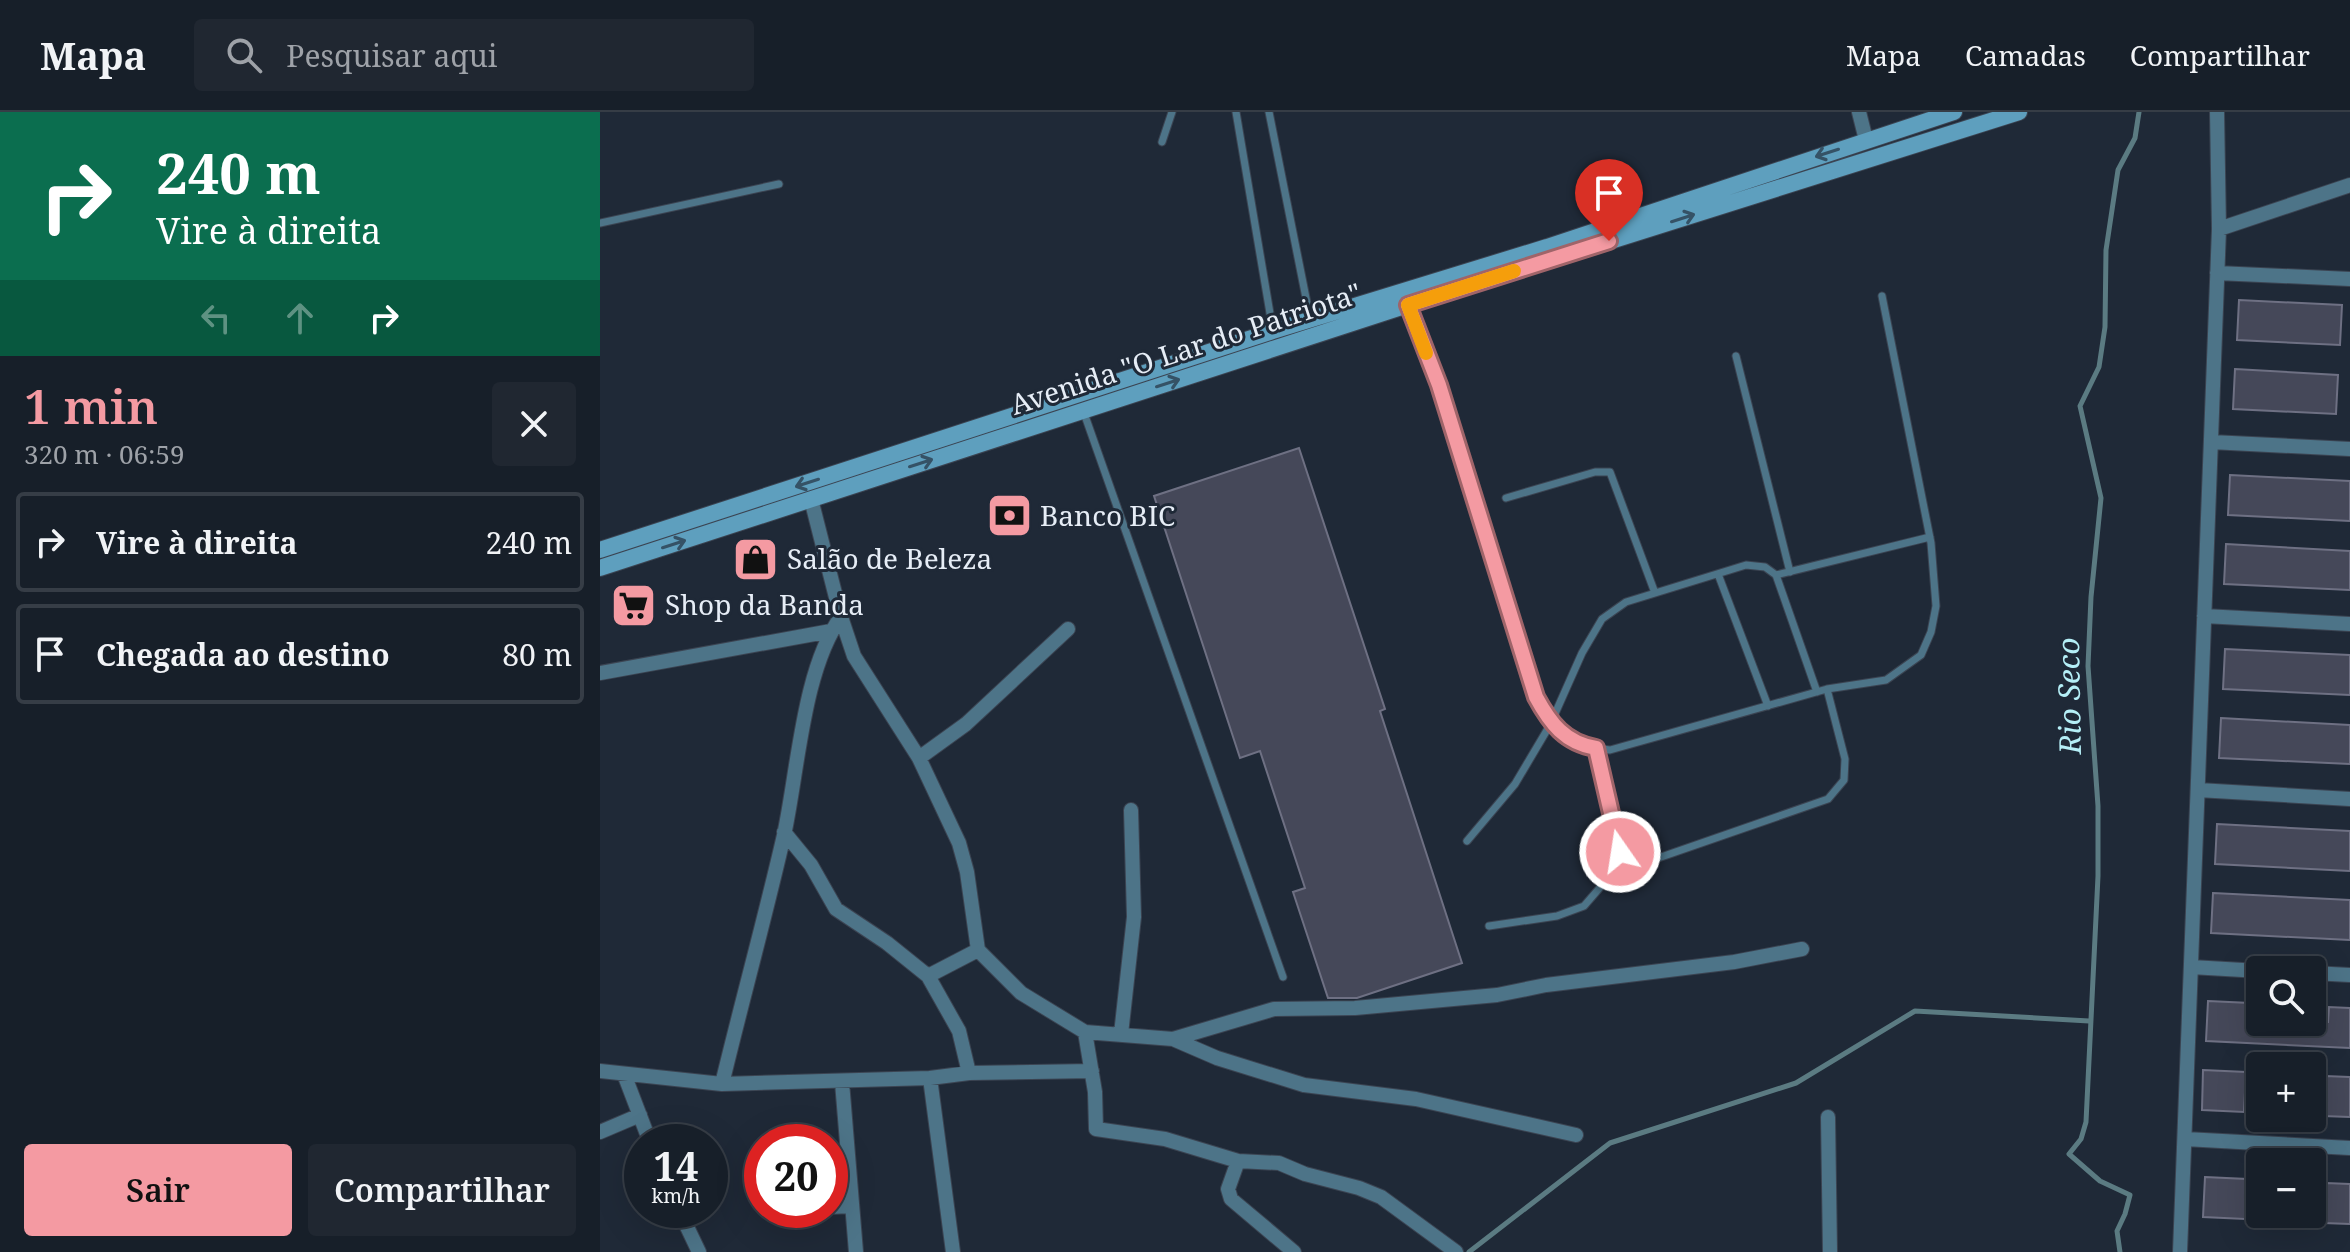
<!DOCTYPE html>
<html lang="pt">
<meta charset="utf-8">
<style>
:root{--surface:#171f29;--page:#202731;--text:#f1f3f6;--muted:#9ea2a8;--line:#363d46;--accent:#f49aa2}
body{margin:0;font-family:"Noto Serif",serif;background:var(--page);color:var(--text);height:100vh;display:flex;flex-direction:column;font-size:30px;white-space:nowrap}
*{box-sizing:border-box;margin:0}
p{font-size:26px;color:var(--muted)}
.icon{flex:none;width:44px;height:44px;fill:none;stroke:currentColor;stroke-width:2;stroke-linecap:round;stroke-linejoin:round}
.map{position:relative;flex:1;overflow:hidden}
.panel{display:flex;flex-direction:column;background:var(--surface);width:600px}
.panel>*{flex:none}
.top-card{background:#0b6e4f;color:#fff;overflow:hidden}
.buttons{position:absolute;left:1646px;top:844px;display:grid;gap:16px}
.buttons a{display:grid;place-items:center;width:80px;height:80px;border-radius:8px;background:var(--surface);box-shadow:0 8px 32px #0002,0 0 0 2px var(--line);font-size:40px}
.speed{position:absolute;left:24px;top:1012px;display:flex;gap:16px;font-size:40px;font-weight:700;text-align:center}
.speed>*{display:grid;place-content:center;width:104px;height:104px;border-radius:50%;background:var(--surface);box-shadow:0 8px 32px #0002,0 0 0 2px var(--line);line-height:1}
.speed small{font-size:20px;font-weight:400}
.speed .limit{border:12px solid #d22;background:#fff;color:#111}
.pin{position:absolute;display:grid;place-items:center;width:68px;height:68px;color:#fff;margin:-82px -34px;border-radius:50% 50% 50% 0;rotate:-45deg;box-shadow:0 0 8px #0007}
.pin .icon{rotate:45deg}
.me{position:absolute;width:88px;margin:-44px;rotate:347deg;stroke-linejoin:round;filter:drop-shadow(0 0 6px #0008)}
.turn{display:flex;align-items:center;gap:28px;height:168px;padding:0 24px;font-size:36px}
.turn .icon{width:104px;height:104px;stroke-width:2.5}
.turn b{display:block;font-size:56px;line-height:68px}
.lanes{display:flex;align-items:center;height:76px;padding:0 24px;background:#0003;justify-content:center;gap:40px;direction:ltr}
.lanes .off{opacity:.35}
.round{display:grid;place-items:center;flex:none;width:84px;height:84px;border-radius:8px;background:var(--page)}
.headline{display:flex;align-items:center;justify-content:space-between;height:136px;padding:0 24px}
h1{font-size:48px;font-weight:600;line-height:60px;color:var(--accent)}
.cta{display:flex;gap:16px;margin-top:auto;padding:16px 24px}
.cta a{flex:1;height:92px;border-radius:8px;background:var(--accent);color:#111;font-size:32px;font-weight:600;line-height:92px;text-align:center}
.cta a+a{background:var(--page);color:var(--text)}
ul{padding:0;list-style:none}
li{display:flex;align-items:center;gap:24px;height:100px;margin:0 16px 12px;padding:0 8px;border:4px solid var(--line);border-radius:8px}
li div{flex:1}
li b{display:block;font-size:30px}
li em{font-style:normal}
header{display:flex;align-items:center;gap:48px;box-sizing:border-box;height:112px;padding:0 40px;background:var(--surface);border-bottom:2px solid var(--line)}
header strong{font-size:38px}
nav{display:flex;gap:44px;margin-inline-start:auto;font-size:28px}
.search{width:560px;height:72px;background:var(--page);display:flex;align-items:center;gap:20px;box-sizing:border-box;padding:0 28px;border-radius:8px;color:var(--muted);font-size:30px}
main{display:flex;flex:1;min-height:0}
.map>svg:first-child{display:block}
</style>
<header>
<strong>Mapa</strong>
<div class="search"><svg class="icon" aria-label="search" viewBox="0 0 24 24"><circle cx="10" cy="10" r="6"/><path d="M15 15l6 6"/></svg>Pesquisar aqui</div>
<nav><a>Mapa</a><a>Camadas</a><a>Compartilhar</a></nav>
</header>
<main>
<section class="panel">
<div class="top-card">
<div class="turn"><svg class="icon" aria-label="right" viewBox="0 0 24 24"><path d="M7 20v-9h11M14 6l5 5-5 5"/></svg><div><b>240 m</b>Vire à direita</div></div>
<div class="lanes"><svg class="icon off" aria-label="left" viewBox="0 0 24 24"><path d="M17 20v-9H6M10 6l-5 5 5 5"/></svg><svg class="icon off" aria-label="ahead" viewBox="0 0 24 24"><path d="M12 20V5M6 11l6-6 6 6"/></svg><svg class="icon" aria-label="right" viewBox="0 0 24 24"><path d="M7 20v-9h11M14 6l5 5-5 5"/></svg></div>
</div>
<div class="headline"><div><h1>1 min</h1><p>320 m · 06:59</p></div><a class="round"><svg class="icon" aria-label="close" viewBox="0 0 24 24"><path d="M6 6l12 12M18 6L6 18"/></svg></a></div>
<ul>
<li><svg class="icon" aria-label="right" viewBox="0 0 24 24"><path d="M7 20v-9h11M14 6l5 5-5 5"/></svg><div><b>Vire à direita</b></div><em>240 m</em></li>
<li><svg class="icon" aria-label="arrive" viewBox="0 0 24 24"><path d="M6 21V4h12l-3 4 3 4H6"/></svg><div><b>Chegada ao destino</b></div><em>80 m</em></li>
</ul>
<div class="cta"><a>Sair</a><a>Compartilhar</a></div>
</section>
<div class="map">
<svg width="1750" height="1140" viewBox="0 0 1750 1140">
<rect width="100%" height="100%" fill="#1f2937"/>
<g fill="none" stroke-linecap="round" stroke-linejoin="round">
<path stroke="#5b7b82" stroke-width="5" d="M 869,1140 L 1010,1031 L 1196,971 L 1315,899 L 1489,909
M 1520,1140 L 1517,1119 L 1525,1102 L 1530,1083 L 1500,1069 L 1469,1042 L 1481,1027 L 1486,1010 L 1498,764 L 1498,694 L 1488,554 L 1491,485 L 1501,386 L 1480,294 L 1499,255 L 1505,215 L 1506,138 L 1518,58 L 1535,26 L 1539,0"/>
</g>
<path fill="#454859" stroke="#6e7083" stroke-width="2" d="M 1639,188 L 1742,193 L 1740,233 L 1637,228 Z
M 1635,257 L 1738,263 L 1736,302 L 1633,297 Z
M 699,336 L 785,597 L 780,599 L 862,851 L 757,886 L 728,886 L 693,780 L 705,776 L 660,639 L 640,646 L 554,384 Z
M 1630,363 L 1750,369 L 1750,409 L 1628,403 Z
M 1626,432 L 1750,439 L 1750,478 L 1624,472 Z
M 1625,537 L 1750,543 L 1750,583 L 1623,577 Z
M 1621,606 L 1750,613 L 1750,652 L 1619,646 Z
M 1617,712 L 1750,719 L 1750,759 L 1615,752 Z
M 1613,781 L 1750,788 L 1750,828 L 1611,821 Z
M 1608,889 L 1650,891 L 1649,910 L 1728,910 L 1729,895 L 1750,896 L 1750,936 L 1606,929 Z
M 1603,958 L 1646,960 L 1644,1000 L 1602,998 Z
M 1725,964 L 1750,965 L 1750,1005 L 1723,1004 Z
M 1605,1065 L 1647,1067 L 1645,1107 L 1603,1105 Z
M 1726,1071 L 1750,1072 L 1750,1112 L 1724,1111 Z"/>
<g fill="none" stroke-linecap="round" stroke-linejoin="round">
<defs>
<path id="service" d="M 636,0 L 673,219
M 669,0 L 710,206
M 562,30 L 572,0
M 0,111 L 179,72
M 808,195 L 839,273 L 936,585 L 950,613 L 986,635 L 1010,638 L 1227,577 L 1286,568 L 1321,543 L 1331,520 L 1336,494 L 1331,431 L 1282,184
M 1136,244 L 1190,460
M 484,301 L 683,865
M 906,386 L 995,360 L 1010,360 L 1055,481
M 1118,462 L 1168,594
M 1176,463 L 1330,425
M 996,636 L 1020,740 L 1023,749 L 1028,753 L 1038,753 L 1228,687 L 1244,668 L 1245,647 L 1227,577
M 867,729 L 915,672 L 950,613 L 982,541 L 1002,507 L 1026,490 L 1146,453 L 1165,455 L 1176,463 L 1217,580
M 889,814 L 957,804 L 984,794 L 1023,749"/>
<path id="minor" d="M 1259,0 L 1266,28
M 1619,117 L 1750,73
M 1617,161 L 1750,167
M 1611,330 L 1750,337
M 211,387 L 241,505 L 254,544 L 319,646 L 359,731 L 367,760 L 378,838 L 421,881 L 485,920 L 573,927 L 617,946 L 704,973 L 816,987 L 976,1023
M 1604,504 L 1750,512
M 0,561 L 231,519
M 319,646 L 366,612 L 468,517
M 1598,678 L 1750,687
M 184,720 L 211,753 L 236,797 L 287,831 L 328,864 L 359,919 L 369,961
M 1591,855 L 1660,859
M 1712,861 L 1750,863
M 328,864 L 378,838
M 485,920 L 495,980 L 496,1017 L 565,1027 L 638,1049 L 679,1051 L 705,1062 L 759,1076 L 781,1085 L 856,1140
M 521,922 L 534,805 L 531,698
M 573,927 L 674,897 L 755,896 L 897,883 L 946,873 L 1134,850 L 1202,837
M 0,959 L 122,972 L 330,966 L 369,961 L 492,959
M 24,962 L 50,1030
M 330,966 L 353,1140
M 242,970 L 256,1140
M 122,972 C 142,889 165,806 184,723 C 198,659 203,557 241,505
M 1228,1005 L 1230,1140
M 0,1020 L 40,1003
M 1585,1027 L 1750,1036
M 638,1049 L 628,1077 L 631,1087 L 694,1140
M 230,1095 L 252,1094
M 79,1098 L 99,1140
M 1580,1140 L 1619,117 L 1617,0"/>
<path id="secondary" d="M 0,438 L 673,219 L 947,135 L 1354,0
M 0,456 L 808,193 L 1419,0"/>
</defs>
<use href="#service" stroke="#3b4452" stroke-width="9"/>
<use href="#minor" stroke="#3b4452" stroke-width="16"/>
<use href="#secondary" stroke="#3b4452" stroke-width="18"/>
<use href="#service" stroke="#4d7488" stroke-width="7"/>
<use href="#minor" stroke="#4d7488" stroke-width="14"/>
<use href="#secondary" stroke="#5e9fbe" stroke-width="16"/>
</g>
<defs><path id="oneway-shaft" d="M-6 0H5M1.5-3L5.5 0L1.5 3" fill="none" stroke-width="1.6" stroke-linecap="round" stroke-linejoin="round" transform="scale(2)"/></defs>
<g stroke="#355266">
<use href="#oneway-shaft" transform="translate(1227 41) rotate(162)"/>
<use href="#oneway-shaft" transform="translate(1083 106) rotate(-18)"/>
<use href="#oneway-shaft" transform="translate(568 271) rotate(-18)"/>
<use href="#oneway-shaft" transform="translate(321 351) rotate(-18)"/>
<use href="#oneway-shaft" transform="translate(207 371) rotate(162)"/>
<use href="#oneway-shaft" transform="translate(74 432) rotate(-18)"/>
</g>
<g fill="none" stroke-linecap="round" stroke-linejoin="round">
<defs>
<path id="route" d="M 1009,129 L 808,193 L 839,273 L 936,585 C 950,611 965,631 996,636 L 1020,740"/>
</defs>
<use href="#route" stroke="#9f6469" stroke-width="20"/>
<use href="#route" stroke="#f49aa2" stroke-width="14"/>
<path stroke="#f59e0b" stroke-width="14" d="M 826,241 L 808,193 L 914,159"/>
</g>
<defs>
<symbol id="bank-square" viewBox="-11 -11 22 22"><rect x="-9" y="-9" width="18" height="18" rx="4" fill="#f49aa2" stroke="#1f2937"/><path d="M-6-4H6V4H-6ZM0-2.3a2.3 2.3 0 1 0 0 4.6a2.3 2.3 0 1 0 0-4.6Z" fill="#111"/></symbol>
<symbol id="shop-square" viewBox="-11 -11 22 22"><rect x="-9" y="-9" width="18" height="18" rx="4" fill="#f49aa2" stroke="#1f2937"/><path d="M-5-2.5h2.3a2.7 3.5 0 0 1 5.4 0H5L5.5 6h-11ZM-1.5-2.5h3a1.5 2.3 0 0 0-3 0Z" fill="#111"/></symbol>
<symbol id="supermarket-square" viewBox="-11 -11 22 22"><rect x="-9" y="-9" width="18" height="18" rx="4" fill="#f49aa2" stroke="#1f2937"/><path d="M-6-5.5h2.5l.6 2H6L4.5 2H-2.5L-4.4-4H-6ZM-1.5 3.2a1.3 1.3 0 1 0 .1 0ZM3 3.2a1.3 1.3 0 1 0 .1 0Z" fill="#111"/></symbol>
</defs>
<g fill-rule="evenodd">
<use href="#bank-square" x="384" y="378" width="51" height="51"/>
<use href="#shop-square" x="130" y="422" width="51" height="51"/>
<use href="#supermarket-square" x="8" y="468" width="51" height="51"/>
</g>
<g text-anchor="middle" stroke-width="6" stroke-linejoin="round" paint-order="stroke">
<g font-size="28" fill="#e6edf6" stroke="#1f2937">
<text transform="translate(586 237) rotate(-18)" y="10">Avenida "O Lar do Patriota"</text>
</g>
<g font-size="28" fill="#e6edf6" stroke="#1f2937" text-anchor="start">
<text x="440" y="414">Banco BIC</text>
<text x="187" y="457">Salão de Beleza</text>
<text x="65" y="503">Shop da Banda</text>
</g>
<g font-size="30" font-style="italic" fill="#b5eff7" stroke="#1f2937">
<text transform="translate(1470 584) rotate(-91)" y="10">Rio Seco</text>
</g>
</g>
</svg>
<div class="buttons">
<a><svg class="icon" aria-label="search" viewBox="0 0 24 24"><circle cx="10" cy="10" r="6"/><path d="M15 15l6 6"/></svg></a>
<a>+</a>
<a>−</a>
</div>
<div class="speed"><div>14<small>km/h</small></div><div class="limit">20</div></div>
<div class="pin" style="left:1009px;top:129px;background:#d93025"><svg class="icon" aria-label="arrive" viewBox="0 0 24 24"><path d="M6 21V4h12l-3 4 3 4H6"/></svg></div>
<svg class="me" style="left:1020px;top:740px" viewBox="-20 -20 40 40"><circle r="17" fill="#f49aa2" stroke="#fff" stroke-width="3"/><path d="M0-11L8 9 0 5-8 9z" fill="#fff"/></svg>
</div>
</main>
